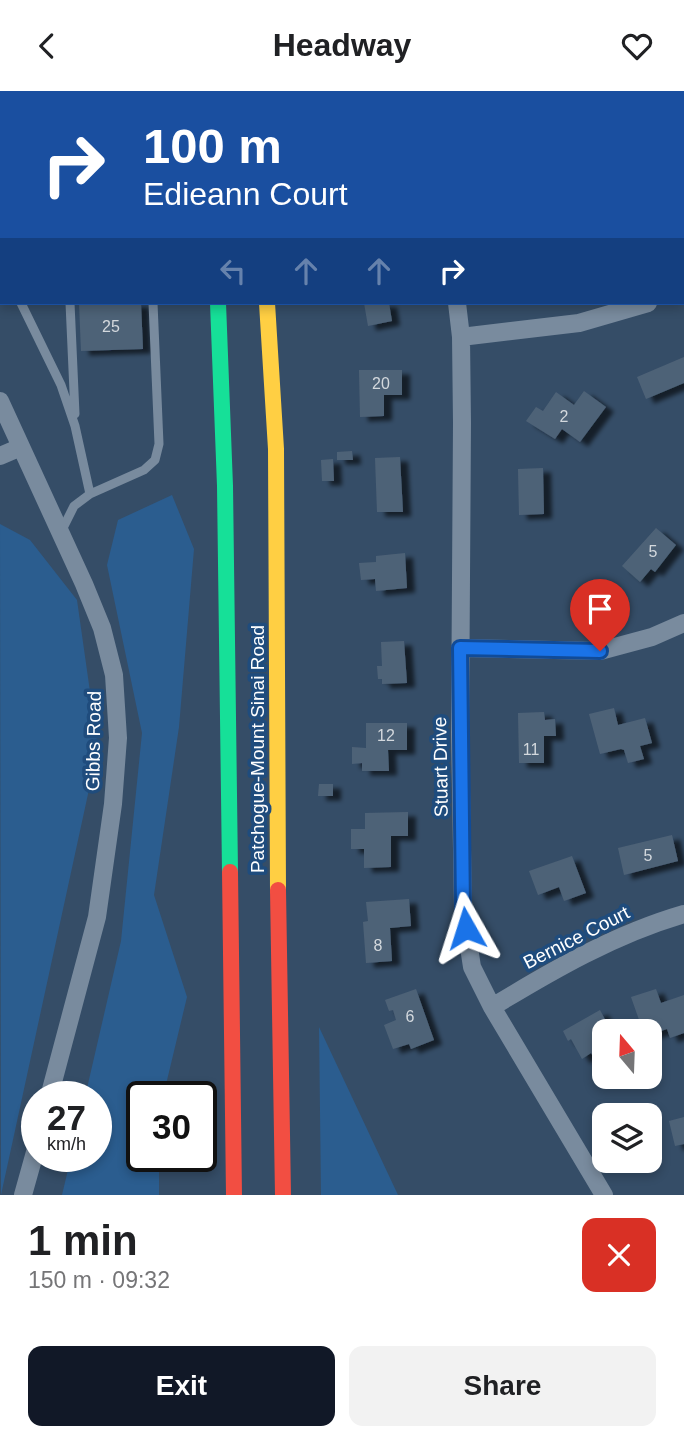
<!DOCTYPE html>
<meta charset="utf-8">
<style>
:root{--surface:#fff;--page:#f2f2f2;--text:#202124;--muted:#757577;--accent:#111827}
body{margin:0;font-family:Helvetica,sans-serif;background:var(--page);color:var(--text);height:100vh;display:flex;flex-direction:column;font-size:26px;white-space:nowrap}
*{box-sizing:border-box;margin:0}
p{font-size:23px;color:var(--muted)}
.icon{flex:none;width:38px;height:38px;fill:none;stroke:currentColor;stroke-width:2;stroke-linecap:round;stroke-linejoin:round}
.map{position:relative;height:1104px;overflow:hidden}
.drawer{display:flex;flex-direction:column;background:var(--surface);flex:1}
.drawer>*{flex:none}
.hud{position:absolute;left:0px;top:0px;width:684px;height:214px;box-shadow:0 4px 10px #0003;background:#1a4fa0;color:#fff;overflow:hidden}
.needle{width:46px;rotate:341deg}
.buttons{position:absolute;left:592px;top:928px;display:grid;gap:14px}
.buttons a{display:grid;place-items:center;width:70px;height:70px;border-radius:14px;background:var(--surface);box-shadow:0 4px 10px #0003;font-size:35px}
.speed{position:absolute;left:21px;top:990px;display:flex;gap:14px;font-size:35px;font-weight:700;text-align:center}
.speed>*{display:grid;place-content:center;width:91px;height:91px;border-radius:50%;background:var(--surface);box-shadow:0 4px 10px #0003;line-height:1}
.speed small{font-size:18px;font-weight:400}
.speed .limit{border:4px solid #111;border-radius:10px;background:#fff;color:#111}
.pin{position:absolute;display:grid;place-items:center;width:60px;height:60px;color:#fff;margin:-72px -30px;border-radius:50% 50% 50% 0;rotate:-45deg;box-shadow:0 0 7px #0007}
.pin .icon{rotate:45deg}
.me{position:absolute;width:77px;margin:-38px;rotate:354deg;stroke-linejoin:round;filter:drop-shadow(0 0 5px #0008)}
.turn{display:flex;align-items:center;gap:24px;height:147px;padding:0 28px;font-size:32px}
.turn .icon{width:91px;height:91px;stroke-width:2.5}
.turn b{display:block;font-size:49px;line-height:60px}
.lanes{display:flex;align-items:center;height:66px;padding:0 28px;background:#0003;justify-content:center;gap:35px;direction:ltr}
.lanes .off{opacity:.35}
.round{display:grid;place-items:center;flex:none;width:74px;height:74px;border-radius:14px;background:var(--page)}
.summary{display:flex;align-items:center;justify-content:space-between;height:119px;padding:0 28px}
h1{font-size:42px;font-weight:800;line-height:52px}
.cta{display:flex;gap:14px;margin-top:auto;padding:14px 28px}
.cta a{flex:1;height:80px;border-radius:14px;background:var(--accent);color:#fff;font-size:28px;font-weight:800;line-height:80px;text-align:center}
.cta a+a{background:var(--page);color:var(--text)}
header{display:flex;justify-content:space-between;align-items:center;height:91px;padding:0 28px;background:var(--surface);font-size:32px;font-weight:800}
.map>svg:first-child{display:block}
</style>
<header><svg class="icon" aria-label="back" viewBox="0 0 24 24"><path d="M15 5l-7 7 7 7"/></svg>Headway<svg class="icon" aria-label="heart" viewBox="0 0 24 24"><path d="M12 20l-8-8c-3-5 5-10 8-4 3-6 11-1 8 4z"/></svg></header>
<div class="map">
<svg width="684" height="1104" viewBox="0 0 684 1104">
<defs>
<filter id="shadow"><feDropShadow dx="8" dy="4.5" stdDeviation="2" flood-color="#0009"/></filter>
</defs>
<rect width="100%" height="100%" fill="#354d67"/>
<path fill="#2b5d8f" d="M 172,404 L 194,458 L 179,636 L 154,804 L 187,906 L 163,1006 L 142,1006 L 142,1066 L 159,1066 L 159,1104 L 62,1104 L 71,1066 L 96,1066 L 96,1006 L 85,1006 L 121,850 L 142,642 L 107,474 L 118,429 Z
M 0,433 L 30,449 L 77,509 L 98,657 L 1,1104 Z
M 319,936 L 398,1104 L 321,1104 Z"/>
<path fill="#4e6277" filter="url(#shadow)" d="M 79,212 L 141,212 L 143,258 L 81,260 Z
M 364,212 L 389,212 L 392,230 L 368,235 Z
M 684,266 L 684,292 L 646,308 L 637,286 Z
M 359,279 L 402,279 L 402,304 L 384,304 L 384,325 L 360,326 Z
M 584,300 L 606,316 L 580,351 L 562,338 L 555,348 L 526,330 L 536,316 L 543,320 L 556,301 L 574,314 Z
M 352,360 L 353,369 L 337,369 L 337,361 Z
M 400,366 L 403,421 L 377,421 L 375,367 Z
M 333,368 L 334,390 L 322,390 L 321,369 Z
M 543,377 L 544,423 L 519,424 L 518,378 Z
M 656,437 L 676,454 L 655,481 L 651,478 L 640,491 L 622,475 Z
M 405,462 L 407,497 L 376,500 L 375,488 L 361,489 L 359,472 L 376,471 L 376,465 Z
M 404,550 L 407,592 L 382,593 L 382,588 L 378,588 L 377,575 L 382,575 L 381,551 Z
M 614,617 L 618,634 L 645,627 L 652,652 L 640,655 L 644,668 L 628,672 L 624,659 L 621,658 L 600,663 L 589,623 Z
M 544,621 L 545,629 L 555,628 L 556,645 L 544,645 L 544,672 L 519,672 L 518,622 Z
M 366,632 L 407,632 L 407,659 L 388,659 L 389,680 L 362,680 L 362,672 L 352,673 L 352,656 L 366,657 Z
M 319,693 L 333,693 L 333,705 L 318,705 Z
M 408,721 L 408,745 L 391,745 L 391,776 L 364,777 L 364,758 L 351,758 L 351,738 L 365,738 L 365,722 Z
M 672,744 L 678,770 L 624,784 L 618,757 Z
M 572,765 L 586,802 L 564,810 L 559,796 L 538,804 L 529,780 Z
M 409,808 L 411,835 L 390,837 L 392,870 L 366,872 L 363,831 L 368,830 L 366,811 Z
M 416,898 L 434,949 L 411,958 L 409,953 L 393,958 L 384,934 L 396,929 L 393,919 L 389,920 L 385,909 Z
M 656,898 L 661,912 L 684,904 L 684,942 L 670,947 L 667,938 L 649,944 L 649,940 L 643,940 L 631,906 Z
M 600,919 L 611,940 L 604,940 L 604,962 L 594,967 L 591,962 L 582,968 L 571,948 L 568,950 L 563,940 Z
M 684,1026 L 684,1053 L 675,1055 L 669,1030 Z"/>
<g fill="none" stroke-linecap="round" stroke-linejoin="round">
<path stroke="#798b9e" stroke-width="9" d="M 132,0 L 133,2
M 0,2 L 5,0
M 98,2 L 105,0
M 0,47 L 2,47
M 0,167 L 2,171
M 21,212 L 61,294 L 75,335 L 90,403
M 70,212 L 75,323
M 61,441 L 74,415 L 90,403 L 144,379 L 155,369 L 159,353 L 153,212"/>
<path stroke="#798b9e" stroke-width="18" d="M 424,0 L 424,2
M 682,198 L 684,198
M 457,212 L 461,246 L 462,332 L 460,641 L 463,817 L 472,876 L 492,916 L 604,1104
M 461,246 L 579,232 L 648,212
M 0,310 L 84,493 L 102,537 L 114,584 L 118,647 L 113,713 L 97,826 L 49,1006
M 0,365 L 21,356
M 460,557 L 600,560 L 652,546 L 684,532
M 492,916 C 553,879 615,843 684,823
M 23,1104 L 37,1054"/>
<path stroke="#16e098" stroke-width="16" d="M 218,212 L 225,395 L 230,781"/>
<path stroke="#ffcf43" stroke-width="16" d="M 251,0 L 252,2
M 267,212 L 276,358 L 278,799"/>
<path stroke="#f24e42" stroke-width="16" d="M 201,0 L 201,2
M 230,781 L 234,1104
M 278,799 L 283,1104"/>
</g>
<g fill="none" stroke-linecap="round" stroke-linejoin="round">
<defs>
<path id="route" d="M 466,837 L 463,817 L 460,557 L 600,560"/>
</defs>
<use href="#route" stroke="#114b97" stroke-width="18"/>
<use href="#route" stroke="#1a73e8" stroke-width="12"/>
</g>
<g text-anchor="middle" stroke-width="7" stroke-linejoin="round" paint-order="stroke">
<g font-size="16" fill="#d3d8dd">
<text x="111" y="241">25</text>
<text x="381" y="298">20</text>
<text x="564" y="331">2</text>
<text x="653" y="466">5</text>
<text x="386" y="650">12</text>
<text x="531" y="664">11</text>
<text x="648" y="770">5</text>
<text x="378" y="860">8</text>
<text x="410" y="931">6</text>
</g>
<g font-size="19" fill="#fff" stroke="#1f4c7d">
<text transform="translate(93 650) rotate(-89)" y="7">Gibbs Road</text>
<text transform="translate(257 658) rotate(-90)" y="7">Patchogue-Mount Sinai Road</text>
<text transform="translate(440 676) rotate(-91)" y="7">Stuart Drive</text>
<text transform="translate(576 846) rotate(-27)" y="7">Bernice Court</text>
</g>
</g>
</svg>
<div class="buttons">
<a><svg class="needle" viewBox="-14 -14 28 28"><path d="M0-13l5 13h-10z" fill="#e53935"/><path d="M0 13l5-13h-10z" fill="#757577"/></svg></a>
<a><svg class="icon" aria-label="layers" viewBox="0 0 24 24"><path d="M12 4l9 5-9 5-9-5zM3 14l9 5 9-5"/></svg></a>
</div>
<div class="speed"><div>27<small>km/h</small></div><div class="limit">30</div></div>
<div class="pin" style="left:600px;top:560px;background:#d93025"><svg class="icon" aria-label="arrive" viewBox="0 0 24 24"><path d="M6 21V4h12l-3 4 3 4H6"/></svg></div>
<svg class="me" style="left:466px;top:837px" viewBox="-20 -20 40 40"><path d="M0-17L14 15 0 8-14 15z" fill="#1a73e8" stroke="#fff" stroke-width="4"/></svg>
<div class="hud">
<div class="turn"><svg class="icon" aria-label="right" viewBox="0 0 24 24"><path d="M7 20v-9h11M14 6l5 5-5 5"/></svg><div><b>100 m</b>Edieann Court</div></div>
<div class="lanes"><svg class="icon off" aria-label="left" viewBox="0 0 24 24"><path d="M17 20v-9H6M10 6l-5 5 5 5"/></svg><svg class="icon off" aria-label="ahead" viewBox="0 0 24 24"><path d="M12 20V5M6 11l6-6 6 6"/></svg><svg class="icon off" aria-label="ahead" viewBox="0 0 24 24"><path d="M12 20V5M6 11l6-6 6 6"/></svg><svg class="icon" aria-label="right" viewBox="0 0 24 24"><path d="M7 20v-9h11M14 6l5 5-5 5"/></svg></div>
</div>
</div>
<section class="drawer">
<div class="summary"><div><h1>1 min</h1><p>150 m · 09:32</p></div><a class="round" style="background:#d93025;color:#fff"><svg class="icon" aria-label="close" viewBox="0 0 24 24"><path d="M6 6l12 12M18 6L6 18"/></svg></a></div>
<div class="cta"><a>Exit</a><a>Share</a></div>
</section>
